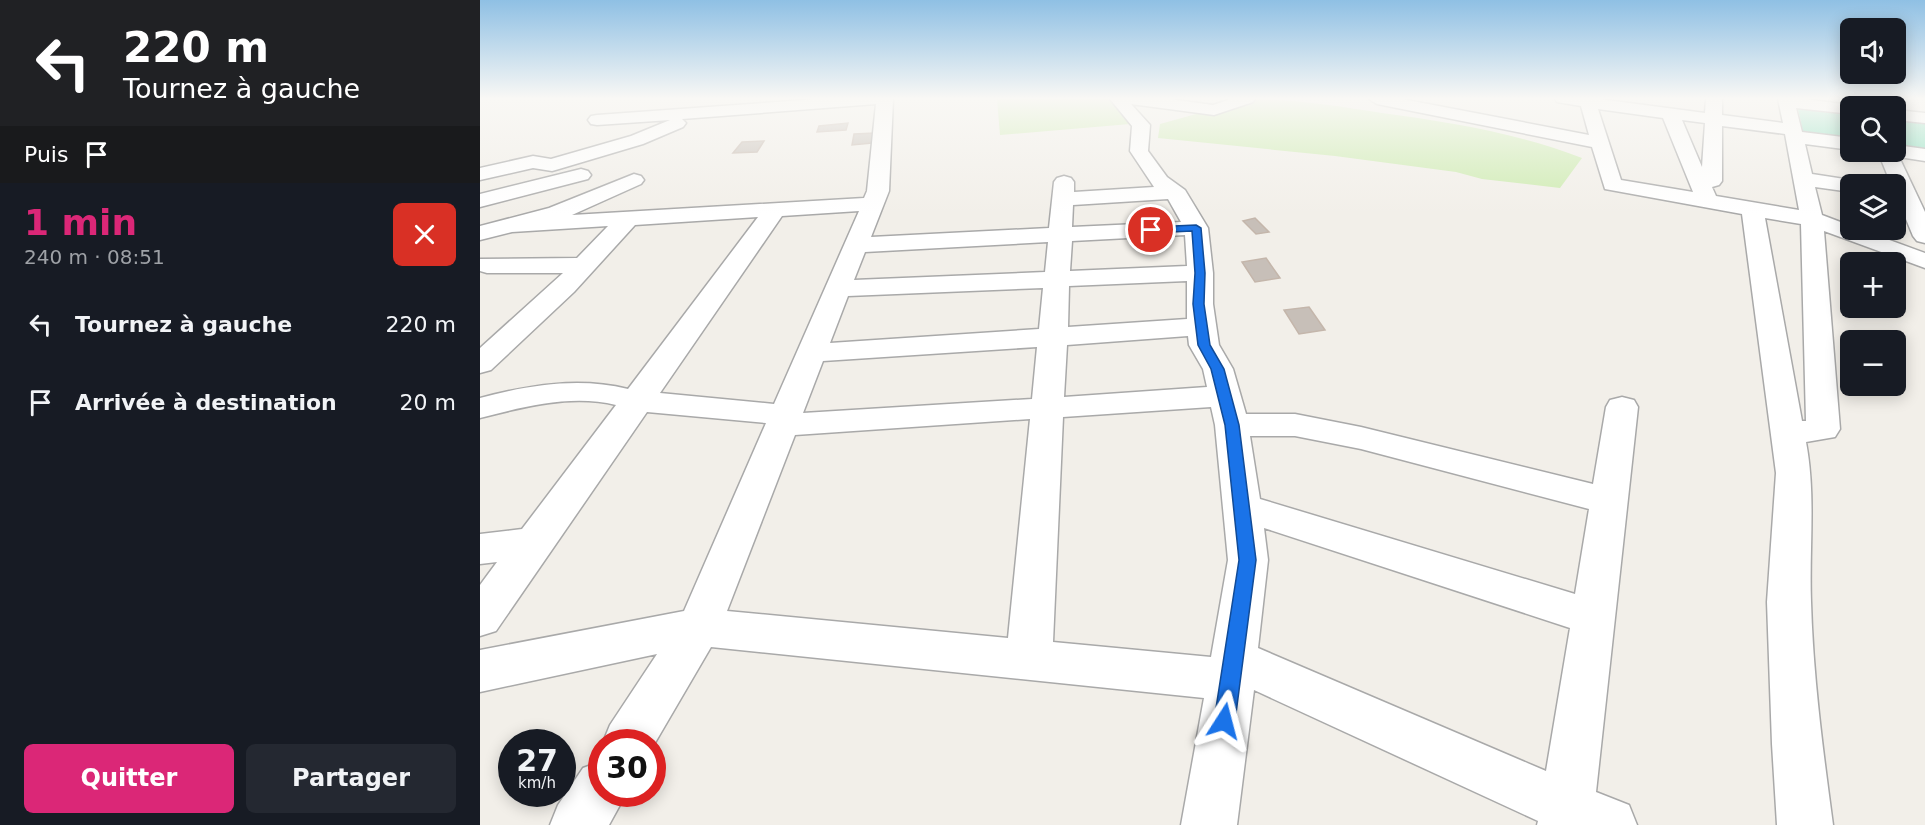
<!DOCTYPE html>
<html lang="fr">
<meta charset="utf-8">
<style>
:root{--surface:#171b24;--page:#242831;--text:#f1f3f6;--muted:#9ea1a6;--accent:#db2777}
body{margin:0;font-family:"DejaVu Sans",sans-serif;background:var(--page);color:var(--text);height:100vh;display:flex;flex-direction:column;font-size:22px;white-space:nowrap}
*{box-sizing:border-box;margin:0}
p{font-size:20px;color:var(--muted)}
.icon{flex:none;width:33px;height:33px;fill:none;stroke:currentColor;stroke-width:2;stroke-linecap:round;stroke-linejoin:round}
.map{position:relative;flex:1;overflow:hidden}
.details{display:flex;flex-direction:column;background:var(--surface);width:480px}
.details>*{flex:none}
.guide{background:#202124;color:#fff;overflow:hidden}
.controls{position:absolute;left:1360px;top:18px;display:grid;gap:12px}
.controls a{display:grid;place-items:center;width:66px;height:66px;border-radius:9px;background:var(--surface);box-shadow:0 3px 15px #0003;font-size:30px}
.speed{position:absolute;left:18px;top:729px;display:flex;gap:12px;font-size:30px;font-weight:700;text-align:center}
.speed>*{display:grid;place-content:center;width:78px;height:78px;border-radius:50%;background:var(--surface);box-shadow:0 3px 15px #0003;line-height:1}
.speed small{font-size:15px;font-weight:400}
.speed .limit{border:9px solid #d22;background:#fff;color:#111}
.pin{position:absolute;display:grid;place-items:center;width:51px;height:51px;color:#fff;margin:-26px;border:3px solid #fff;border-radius:50%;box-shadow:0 2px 6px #0007}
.me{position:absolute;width:66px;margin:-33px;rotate:9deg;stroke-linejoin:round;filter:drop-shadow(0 0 4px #0008)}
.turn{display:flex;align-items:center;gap:21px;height:126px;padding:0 24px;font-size:27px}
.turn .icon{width:78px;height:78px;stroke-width:2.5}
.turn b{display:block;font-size:42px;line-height:51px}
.then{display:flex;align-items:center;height:57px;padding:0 24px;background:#0003;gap:12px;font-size:22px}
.round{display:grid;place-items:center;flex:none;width:63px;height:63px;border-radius:9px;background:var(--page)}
.head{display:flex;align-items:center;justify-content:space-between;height:102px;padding:0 24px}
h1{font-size:36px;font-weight:600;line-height:45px;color:var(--accent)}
.button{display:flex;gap:12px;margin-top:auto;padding:12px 24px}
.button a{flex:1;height:69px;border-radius:9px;background:var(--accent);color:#fff;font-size:24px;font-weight:600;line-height:69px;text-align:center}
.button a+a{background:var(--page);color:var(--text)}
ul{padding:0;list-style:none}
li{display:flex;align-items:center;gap:18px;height:78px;padding:0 24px}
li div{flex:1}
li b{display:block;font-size:22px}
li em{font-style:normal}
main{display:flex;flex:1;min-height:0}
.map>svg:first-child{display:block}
</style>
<main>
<section class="details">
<div class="guide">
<div class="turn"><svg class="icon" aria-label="left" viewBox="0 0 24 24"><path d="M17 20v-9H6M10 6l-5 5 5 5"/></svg><div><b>220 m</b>Tournez à gauche</div></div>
<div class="then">Puis<svg class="icon" aria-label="arrive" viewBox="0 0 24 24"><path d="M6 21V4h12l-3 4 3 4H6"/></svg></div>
</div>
<div class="head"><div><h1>1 min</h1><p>240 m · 08:51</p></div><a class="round" style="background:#d93025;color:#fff"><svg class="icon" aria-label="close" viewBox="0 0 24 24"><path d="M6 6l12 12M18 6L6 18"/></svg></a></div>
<ul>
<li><svg class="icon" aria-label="left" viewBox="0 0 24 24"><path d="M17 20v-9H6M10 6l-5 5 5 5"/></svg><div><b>Tournez à gauche</b></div><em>220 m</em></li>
<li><svg class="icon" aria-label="arrive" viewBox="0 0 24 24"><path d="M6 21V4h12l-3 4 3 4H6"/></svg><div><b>Arrivée à destination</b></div><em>20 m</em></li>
</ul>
<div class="button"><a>Quitter</a><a>Partager</a></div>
</section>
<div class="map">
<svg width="1445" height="825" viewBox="0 0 1445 825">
<rect width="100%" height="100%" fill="#f2efe9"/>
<path fill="#cdebb0" d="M 517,99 L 633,99 L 650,124 L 520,135 Z
M 770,99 C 815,99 858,106 902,113 C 969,122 1038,133 1102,158 L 1080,188 L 1002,179 L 976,172 L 855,156 L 678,138 L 680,124 Z"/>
<path fill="#88e0be" d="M 1317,105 L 1371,112 L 1371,142 L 1324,136 Z
M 1416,117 L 1445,121 L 1445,152 L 1416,149 Z"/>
<path fill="#c7bfb8" stroke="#c4b6ab" stroke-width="1.5" d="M 368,123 L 366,130 L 337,132 L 339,126 Z
M 394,133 L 392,143 L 372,145 L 374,134 Z
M 284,141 L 277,152 L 253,153 L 262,142 Z
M 775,218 L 789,232 L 776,234 L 763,221 Z
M 786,258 L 800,278 L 775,282 L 762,262 Z
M 829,307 L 845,330 L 819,334 L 804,310 Z"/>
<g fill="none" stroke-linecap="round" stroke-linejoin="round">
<defs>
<path id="minor" d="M 338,99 L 413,99 L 409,191 L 391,237 L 569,228 L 574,182 L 577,178 L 584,176 L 591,178 L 594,182 L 594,192 L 674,187 L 650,151 L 652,126 L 630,99 L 689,99 L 733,105 L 751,99 L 775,99 L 773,102 L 734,115 L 651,104 L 670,125 L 668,151 L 687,177 L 705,190 L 728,228 L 733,273 L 733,304 L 739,345 L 753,369 L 766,414 L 815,414 L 881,427 L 1113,484 L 1126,407 L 1130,400 L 1142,397 L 1154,400 L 1158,407 L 1116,792 L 1149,805 L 1157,825 L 1057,825 L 1058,821 L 774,690 L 757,825 L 701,825 L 724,698 L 231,647 L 172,748 L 172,742 L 123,742 L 130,725 L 177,654 L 0,692 L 0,650 L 204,611 L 286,423 L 167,412 L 16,631 L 0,636 L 0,585 L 17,562 L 0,564 L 0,534 L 42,529 L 136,405 C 91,394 43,407 0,418 L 0,398 C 49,385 99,377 148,389 L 278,217 L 155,225 L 94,292 L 11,370 L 0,373 L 0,348 L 83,273 L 7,273 L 0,271 L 0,259 L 97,258 L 128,226 L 32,232 L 0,240 L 0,226 L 69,208 L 154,174 L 161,176 L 164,180 L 161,184 L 92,215 L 384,198 L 387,191 L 396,104 L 202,119 L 206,123 L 203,127 L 163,144 L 79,169 L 72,171 L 53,168 L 0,180 L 0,168 L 53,156 L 71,159 L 151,136 L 190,120 L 117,125 L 111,124 L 108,120 L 111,116 L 117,115 ZM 688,199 L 701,222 L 592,227 L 593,205 ZM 379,211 L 294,404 L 180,393 L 302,216 ZM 705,235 L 707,266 L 590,271 L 592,241 ZM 568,242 L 565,272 L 374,280 L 385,252 ZM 707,281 L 707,319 L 588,327 L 589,286 ZM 563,288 L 559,329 L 350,343 L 368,296 ZM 708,336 L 709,345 L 723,369 L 727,387 L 584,397 L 587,345 ZM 557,347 L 552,399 L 323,413 L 343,361 ZM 731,407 L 735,425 L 748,560 L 731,657 L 573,642 L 583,417 ZM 550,419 L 528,638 L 247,611 L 315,435 ZM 770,436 L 815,436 L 881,449 L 1109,509 L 1095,594 L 780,499 ZM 784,528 L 1090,628 L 1066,771 L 778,648 L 788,560 Z
M 889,99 L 922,99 L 1109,135 L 1101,106 L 1077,102 L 1075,99 L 1119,99 L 1225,113 L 1226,99 L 1242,99 L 1242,115 L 1303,123 L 1298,99 L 1324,99 L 1378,106 L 1371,106 L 1371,114 L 1316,108 L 1322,132 L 1371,138 L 1371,150 L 1325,144 L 1332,174 L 1371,180 L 1380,184 L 1371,184 L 1371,192 L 1335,187 L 1342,215 L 1371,226 L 1371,230 L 1382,230 L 1445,253 L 1445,268 L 1344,231 L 1360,429 L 1355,437 L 1326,442 C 1336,495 1329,548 1331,602 C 1333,676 1343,751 1353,825 L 1297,825 L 1292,744 L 1287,602 L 1296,473 L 1262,214 L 1125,189 L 1112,147 L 897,104 ZM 1118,109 L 1183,118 L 1213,192 L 1141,180 ZM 1202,120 L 1225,123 L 1222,167 ZM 1242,126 L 1305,134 L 1319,210 L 1236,196 L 1232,187 L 1239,185 L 1242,181 ZM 1285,218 L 1321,224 L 1326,421 L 1322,421 Z
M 1416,110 L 1445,113 L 1445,123 L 1416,120 Z
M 1416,145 L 1445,149 L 1445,161 L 1419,157 L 1445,212 L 1445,243 L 1437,241 L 1433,236 L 1416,195 L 1416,184 L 1411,184 L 1398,152 L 1416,152 Z
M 101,169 L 108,171 L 111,175 L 108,179 L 0,207 L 0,194 Z
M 122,761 L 122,794 L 146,794 L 129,825 L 70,825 L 78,805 L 103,768 Z"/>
</defs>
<use href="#minor" stroke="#a9a9a9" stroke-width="3"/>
<use href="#minor" fill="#fff" fill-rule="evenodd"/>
</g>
<linearGradient id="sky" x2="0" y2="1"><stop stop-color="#8fc0e4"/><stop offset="0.46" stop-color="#f9f8f5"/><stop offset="1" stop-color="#f9f8f5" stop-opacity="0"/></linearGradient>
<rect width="1445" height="214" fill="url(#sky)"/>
<path fill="#1a73e8" stroke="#114b97" stroke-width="1.5" d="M 716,225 L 721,228 L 725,273 L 724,304 L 730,345 L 744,369 L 759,425 L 776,560 L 755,721 L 752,728 L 744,731 L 737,728 L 734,721 L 759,560 L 745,425 L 731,369 L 718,345 L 713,304 L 715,273 L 712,231 L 671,233 L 666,230 L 671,227 Z"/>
</svg>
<div class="controls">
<a><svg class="icon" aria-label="sound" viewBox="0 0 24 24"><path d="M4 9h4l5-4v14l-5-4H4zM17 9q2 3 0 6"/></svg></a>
<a><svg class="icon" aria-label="search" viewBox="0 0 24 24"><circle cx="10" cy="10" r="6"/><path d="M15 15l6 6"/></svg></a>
<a><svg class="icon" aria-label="layers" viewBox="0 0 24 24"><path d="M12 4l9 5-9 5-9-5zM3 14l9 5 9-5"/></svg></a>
<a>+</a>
<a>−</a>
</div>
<div class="speed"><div>27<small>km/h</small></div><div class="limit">30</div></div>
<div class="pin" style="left:671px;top:230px;background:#d93025"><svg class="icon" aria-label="arrive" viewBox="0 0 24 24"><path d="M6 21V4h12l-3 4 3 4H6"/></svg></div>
<svg class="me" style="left:744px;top:721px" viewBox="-20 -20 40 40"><path d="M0-17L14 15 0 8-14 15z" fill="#1a73e8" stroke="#fff" stroke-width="4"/></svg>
</div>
</main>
